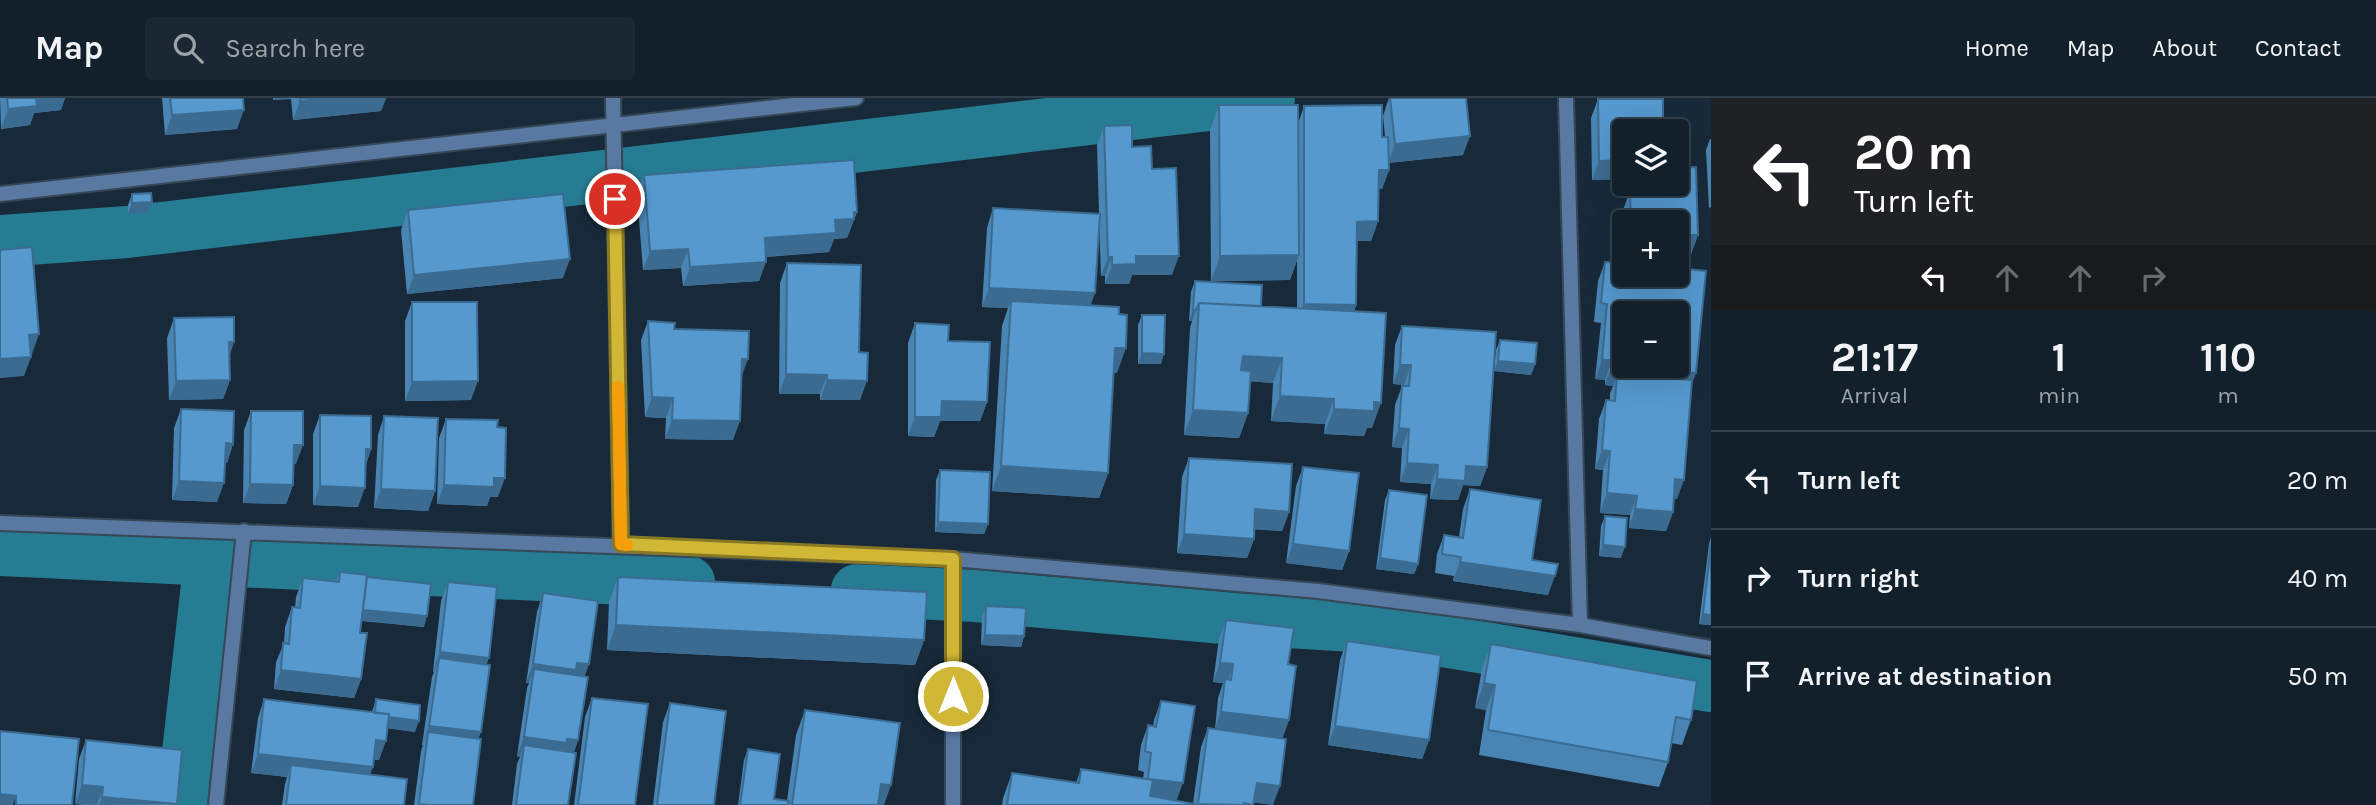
<!DOCTYPE html>
<meta charset="utf-8">
<style>
:root{--surface:#12202c;--page:#1b2834;--text:#f1f3f6;--muted:#9ca3a9;--line:#313e48}
body{margin:0;font-family:Karla,sans-serif;background:var(--page);color:var(--text);height:100vh;display:flex;flex-direction:column;font-size:26px;white-space:nowrap}
*{box-sizing:border-box;margin:0}
p{font-size:23px;color:var(--muted)}
.icon{flex:none;width:38px;height:38px;fill:none;stroke:currentColor;stroke-width:2;stroke-linecap:round;stroke-linejoin:round}
.map{position:relative;flex:1;overflow:hidden}
.side{display:flex;flex-direction:column;background:var(--surface);width:665px}
.side>*{flex:none}
.hud{background:#202124;color:#fff;overflow:hidden}
.controls{position:absolute;left:1612px;top:21px;display:grid;gap:14px}
.controls a{display:grid;place-items:center;width:77px;height:77px;border-radius:7px;background:var(--surface);box-shadow:0 7px 28px #0002,0 0 0 2px var(--line);font-size:35px}
.pin{position:absolute;display:grid;place-items:center;width:60px;height:60px;color:#fff;margin:-30px;border:4px solid #fff;border-radius:50%;box-shadow:0 2px 7px #0007}
.me{position:absolute;width:77px;margin:-38px;rotate:0deg;stroke-linejoin:round;filter:drop-shadow(0 0 5px #0008)}
.turn{display:flex;align-items:center;gap:24px;height:147px;padding:0 28px;font-size:32px}
.turn .icon{width:91px;height:91px;stroke-width:2.5}
.turn b{display:block;font-size:49px;line-height:60px}
.lanes{display:flex;align-items:center;height:66px;padding:0 28px;background:#0003;justify-content:center;gap:35px;direction:ltr}
.lanes .off{opacity:.35}
.eta{display:flex;justify-content:space-evenly;align-items:center;height:119px;text-align:center}
.eta b{font-size:42px;font-weight:700;line-height:49px}
ul{padding:0;list-style:none}
li{display:flex;align-items:center;gap:21px;height:98px;padding:0 28px;border-top:2px solid var(--line)}
li div{flex:1}
li b{display:block;font-size:26px}
li em{font-style:normal}
header{display:flex;align-items:center;gap:42px;box-sizing:border-box;height:98px;padding:0 35px;background:var(--surface);border-bottom:2px solid var(--line)}
header strong{font-size:33px}
nav{display:flex;gap:38px;margin-inline-start:auto;font-size:24px}
.search{width:490px;height:63px;background:var(--page);display:flex;align-items:center;gap:18px;box-sizing:border-box;padding:0 24px;border-radius:7px;color:var(--muted);font-size:26px}
main{display:flex;flex:1;min-height:0}
.map>svg:first-child{display:block}
</style>
<header>
<strong>Map</strong>
<div class="search"><svg class="icon" aria-label="search" viewBox="0 0 24 24"><circle cx="10" cy="10" r="6"/><path d="M15 15l6 6"/></svg>Search here</div>
<nav><a>Home</a><a>Map</a><a>About</a><a>Contact</a></nav>
</header>
<main>
<div class="map">
<svg width="1711" height="707" viewBox="0 0 1711 707">
<rect width="100%" height="100%" fill="#182a3a"/>
<g fill="none" stroke-linecap="round" stroke-linejoin="round">
<path stroke="#267c92" stroke-width="52" d="M 0,143 L 127,134 L 1269,0
M 0,452 L 689,484
M 857,492 L 976,498 L 1235,521 L 1354,528 L 1711,588
M 182,707 L 210,461"/>
<defs>
<path id="minor" d="M 613,0 L 621,446
M 1566,0 L 1580,527
M 0,96 L 856,0
M 0,425 L 953,461 L 1318,493 L 1580,527 L 1711,550
M 216,707 L 244,433
M 953,707 L 953,461"/>
</defs>
<use href="#minor" stroke="#364756" stroke-width="18"/>
<use href="#minor" stroke="#5979a3" stroke-width="14"/>
</g>
<path fill="#4984b2" d="M 0,0 L 65,0 L 61,12 L 34,15 L 30,27 L 1,31 Z
M 162,0 L 243,0 L 237,31 L 165,37 Z
M 273,0 L 386,0 L 381,13 L 293,22 L 291,1 L 273,2 Z
M 1389,0 L 1463,57 L 1388,65 L 1389,72 L 1382,91 L 1379,91 L 1378,123 L 1371,143 L 1357,143 L 1356,207 L 1354,214 L 1372,330 L 1367,330 L 1364,338 L 1324,336 L 1325,326 L 1271,323 L 1273,285 L 1250,283 L 1248,315 L 1239,340 L 1184,337 L 1190,230 L 1192,223 L 1189,223 L 1191,194 L 1195,183 L 1261,208 L 1297,210 L 1297,162 L 1290,182 L 1211,183 L 1210,32 L 1219,7 L 1299,23 L 1304,8 L 1382,39 L 1385,39 L 1383,18 Z
M 1598,1 L 1624,33 L 1624,81 L 1592,82 L 1591,20 Z
M 1104,28 L 1132,49 L 1152,71 L 1172,177 L 1132,177 L 1129,186 L 1105,186 L 1105,178 L 1101,178 L 1099,123 L 1091,207 L 1117,275 L 1113,275 L 1108,375 L 1099,400 L 992,393 L 1002,228 L 1008,210 L 982,209 L 987,130 L 993,110 L 1099,116 L 1097,47 Z
M 1710,41 L 1711,41 L 1711,109 L 1709,110 L 1706,52 Z
M 644,77 L 857,114 L 847,140 L 834,141 L 829,154 L 766,159 L 759,183 L 683,188 L 681,170 L 643,172 L 637,96 Z
M 1632,86 L 1676,86 L 1698,137 L 1691,156 L 1676,156 L 1676,124 L 1624,124 L 1624,143 L 1623,112 L 1630,93 L 1631,93 Z
M 132,96 L 152,104 L 148,114 L 128,116 L 128,107 Z
M 408,112 L 563,180 L 407,196 L 401,132 Z
M 1605,164 L 1692,287 L 1677,401 L 1674,401 L 1673,414 L 1666,433 L 1629,430 L 1630,417 L 1600,415 L 1603,372 L 1595,371 L 1599,321 L 1606,302 L 1610,302 L 1610,295 L 1613,288 L 1605,287 L 1605,282 L 1595,281 L 1601,225 L 1594,224 L 1598,183 Z
M 787,165 L 859,254 L 860,302 L 820,302 L 820,296 L 779,296 L 780,185 Z
M 412,204 L 471,302 L 405,303 L 405,223 Z
M 1142,217 L 1161,266 L 1138,266 L 1138,227 Z
M 174,220 L 229,259 L 230,282 L 223,301 L 169,302 L 167,240 Z
M 648,223 L 674,231 L 741,280 L 733,342 L 665,341 L 666,320 L 645,319 L 641,242 Z
M 915,225 L 948,243 L 987,304 L 980,323 L 940,323 L 934,339 L 908,338 L 908,245 Z
M 1402,228 L 1487,369 L 1480,388 L 1463,387 L 1458,402 L 1430,401 L 1431,386 L 1400,384 L 1402,350 L 1392,349 L 1395,307 L 1402,288 L 1404,288 L 1404,287 L 1393,286 L 1395,247 Z
M 1500,242 L 1535,266 L 1531,277 L 1494,273 L 1496,252 Z
M 181,311 L 233,346 L 227,365 L 225,365 L 217,404 L 172,402 L 174,330 Z
M 251,313 L 296,366 L 294,366 L 293,387 L 286,406 L 243,405 L 244,332 Z
M 320,317 L 371,351 L 366,367 L 358,409 L 313,407 L 313,336 Z
M 384,318 L 435,393 L 428,413 L 374,410 L 378,337 Z
M 446,321 L 498,399 L 490,399 L 487,408 L 437,406 L 439,340 Z
M 1189,360 L 1289,414 L 1282,433 L 1254,431 L 1254,441 L 1247,460 L 1177,455 L 1182,379 Z
M 1303,369 L 1349,453 L 1342,472 L 1286,465 L 1296,388 Z
M 940,372 L 988,426 L 984,436 L 935,434 L 936,382 Z
M 1470,391 L 1532,462 L 1548,497 L 1453,483 L 1454,478 L 1435,475 L 1437,456 L 1444,437 L 1459,439 L 1463,411 Z
M 1389,392 L 1418,466 L 1414,476 L 1376,471 L 1385,402 Z
M 1605,418 L 1621,460 L 1599,458 L 1601,428 Z
M 1711,439 L 1711,527 L 1699,526 L 1709,446 Z
M 340,474 L 367,479 L 424,529 L 362,523 L 360,535 L 361,581 L 354,600 L 274,591 L 276,564 L 284,545 L 285,529 L 292,509 L 295,510 L 296,499 L 303,480 L 336,483 Z
M 618,479 L 924,542 L 915,567 L 607,552 L 609,504 Z
M 448,484 L 487,567 L 481,634 L 478,641 L 473,707 L 414,707 L 421,653 L 423,647 L 422,647 L 432,579 L 434,574 L 433,573 L 441,503 Z
M 543,495 L 589,566 L 584,578 L 578,642 L 574,654 L 568,707 L 512,707 L 517,666 L 520,659 L 517,658 L 527,590 L 529,585 L 526,585 L 537,514 Z
M 986,508 L 1024,538 L 1021,549 L 981,547 L 982,519 Z
M 1226,522 L 1288,566 L 1289,622 L 1282,641 L 1273,707 L 1253,704 L 1253,707 L 1002,707 L 1003,700 L 1012,675 L 1076,685 L 1081,671 L 1143,681 L 1144,674 L 1138,672 L 1141,647 L 1148,627 L 1153,628 L 1154,622 L 1161,603 L 1176,703 L 1193,705 L 1201,649 L 1208,630 L 1215,631 L 1218,600 L 1223,585 L 1213,584 L 1219,541 Z
M 1347,543 L 1429,642 L 1422,661 L 1328,647 L 1340,562 Z
M 1491,546 L 1691,622 L 1682,647 L 1671,645 L 1668,664 L 1659,689 L 1479,657 L 1486,612 L 1475,610 L 1482,571 Z
M 592,600 L 635,707 L 574,707 L 585,619 Z
M 264,601 L 372,614 L 376,601 L 415,634 L 388,630 L 379,662 L 374,662 L 370,676 L 404,707 L 282,707 L 285,686 L 287,679 L 251,675 L 258,620 Z
M 670,605 L 714,707 L 653,707 L 663,624 Z
M 805,612 L 884,707 L 738,707 L 744,662 L 748,651 L 774,701 L 787,703 L 796,637 Z
M 86,642 L 182,652 L 177,707 L 84,707 L 75,706 L 79,661 Z"/>
<path fill="#3c6b91" d="M 34,0 L 65,0 L 61,12 L 34,15 L 30,27 L 1,31 L 8,11 Z
M 274,0 L 292,0 L 273,2 Z
M 330,0 L 386,0 L 381,13 L 293,22 L 300,3 Z
M 244,12 L 237,31 L 165,37 L 172,17 Z
M 1470,38 L 1463,57 L 1388,65 L 1395,46 Z
M 1624,62 L 1624,81 L 1592,82 L 1599,63 Z
M 1379,72 L 1389,72 L 1382,91 L 1372,91 Z
M 152,104 L 148,114 L 128,116 L 132,105 Z
M 854,114 L 857,114 L 847,140 L 834,141 L 829,154 L 758,159 L 765,140 L 835,122 Z
M 1378,123 L 1371,143 L 1350,143 L 1357,124 Z
M 1676,137 L 1698,137 L 1691,156 L 1676,156 Z
M 688,151 L 681,170 L 643,172 L 650,153 Z
M 1299,157 L 1290,182 L 1211,183 L 1220,158 Z
M 1136,158 L 1179,158 L 1172,177 L 1132,177 L 1129,186 L 1105,186 L 1112,167 Z
M 1108,159 L 1112,159 L 1105,178 L 1101,178 Z
M 570,161 L 563,180 L 407,196 L 414,177 Z
M 766,164 L 759,183 L 683,188 L 690,169 Z
M 989,190 L 1095,195 L 1088,214 L 1011,203 L 1008,210 L 982,209 Z
M 1304,206 L 1356,207 L 1350,226 L 1297,225 Z
M 1193,212 L 1196,212 L 1192,223 L 1189,223 Z
M 39,236 L 32,256 L 22,256 L 29,237 Z
M 229,244 L 234,244 L 228,263 Z
M 1115,250 L 1126,250 L 1117,275 L 1106,275 Z
M 1142,255 L 1164,256 L 1161,266 L 1138,266 Z
M 1243,258 L 1282,260 L 1273,285 L 1234,282 Z
M 31,259 L 24,278 L 0,280 L 0,261 Z
M 742,261 L 748,261 L 741,280 Z
M 1602,262 L 1612,262 L 1605,282 L 1595,281 Z
M 1498,263 L 1535,266 L 1531,277 L 1494,273 Z
M 1400,267 L 1411,267 L 1404,287 L 1393,286 Z
M 1612,268 L 1696,275 L 1689,294 L 1617,276 L 1613,288 L 1605,287 Z
M 786,276 L 827,277 L 820,296 L 779,296 Z
M 230,282 L 223,301 L 169,302 L 176,283 Z
M 827,282 L 867,283 L 860,302 L 820,302 Z
M 478,283 L 471,302 L 405,303 L 412,284 Z
M 1280,298 L 1334,301 L 1325,326 L 1271,323 Z
M 652,299 L 673,300 L 666,320 L 645,319 Z
M 942,303 L 987,304 L 980,323 L 940,323 L 934,339 L 908,338 L 915,319 Z
M 1374,304 L 1381,305 L 1372,330 L 1367,330 L 1364,338 L 1324,336 L 1334,311 Z
M 1193,312 L 1248,315 L 1239,340 L 1184,337 Z
M 672,322 L 740,323 L 733,342 L 665,341 Z
M 1399,330 L 1409,331 L 1402,350 L 1392,349 Z
M 226,345 L 233,346 L 227,365 L 219,365 Z
M 294,347 L 303,347 L 296,366 L 287,366 Z
M 366,351 L 371,351 L 364,370 Z
M 1602,352 L 1610,353 L 1603,372 L 1595,371 Z
M 1407,365 L 1438,367 L 1431,386 L 1400,384 Z
M 1001,368 L 1108,375 L 1099,400 L 992,393 Z
M 1466,368 L 1487,369 L 1480,388 L 1463,387 L 1458,402 L 1430,401 L 1437,381 Z
M 494,380 L 505,380 L 498,399 L 490,399 L 487,408 L 437,406 L 444,387 Z
M 1675,381 L 1684,382 L 1677,401 L 1668,400 Z
M 179,383 L 224,385 L 217,404 L 172,402 Z
M 250,386 L 293,387 L 286,406 L 243,405 Z
M 320,388 L 365,390 L 358,409 L 313,407 Z
M 381,391 L 435,393 L 428,413 L 374,410 Z
M 1607,395 L 1637,398 L 1630,417 L 1600,415 Z
M 1255,411 L 1289,414 L 1282,433 L 1248,431 Z
M 1635,411 L 1673,414 L 1666,433 L 1629,430 Z
M 938,424 L 988,426 L 984,436 L 935,434 Z
M 1184,436 L 1254,441 L 1247,460 L 1177,455 Z
M 1293,446 L 1349,453 L 1342,472 L 1286,465 Z
M 1603,447 L 1625,449 L 1621,460 L 1599,458 Z
M 1380,460 L 1418,466 L 1414,476 L 1376,471 Z
M 1460,464 L 1555,478 L 1548,497 L 1453,483 Z
M 361,512 L 427,518 L 424,529 L 357,522 Z
M 1703,516 L 1711,517 L 1711,527 L 1699,526 Z
M 616,527 L 924,542 L 915,567 L 607,552 Z
M 985,537 L 1024,538 L 1021,549 L 981,547 Z
M 440,554 L 489,560 L 482,579 L 439,560 L 434,574 L 433,573 Z
M 577,565 L 589,566 L 582,586 L 534,571 L 529,585 L 526,585 L 533,566 Z
M 1220,565 L 1233,566 L 1227,586 L 1225,581 L 1223,585 L 1213,584 Z
M 281,572 L 361,581 L 354,600 L 274,591 Z
M 1484,585 L 1495,587 L 1486,612 L 1475,610 Z
M 1221,614 L 1289,622 L 1282,641 L 1214,633 Z
M 374,617 L 419,623 L 415,634 L 370,628 Z
M 429,628 L 481,634 L 474,653 L 428,634 L 422,647 Z
M 1335,628 L 1429,642 L 1422,661 L 1328,647 Z
M 524,639 L 567,641 L 578,642 L 571,662 L 524,647 L 520,659 L 517,658 Z
M 376,642 L 386,643 L 379,662 L 369,661 Z
M 258,656 L 373,669 L 366,688 L 291,667 L 287,679 L 251,675 Z
M 1148,681 L 1183,685 L 1176,704 L 1141,700 Z
M 1257,685 L 1280,688 L 1273,707 L 1250,704 Z
M 881,686 L 891,687 L 884,707 L 873,707 Z
M 82,687 L 103,689 L 97,707 L 75,706 Z
M 0,696 L 16,698 L 13,707 L 0,707 Z
M 102,699 L 177,706 L 99,707 Z"/>
<path fill="#5599cf" stroke="#3c6b91" stroke-width="2" fill-rule="evenodd" d="M 7,0 L 36,0 L 37,8 L 8,11 Z
M 170,0 L 243,0 L 244,12 L 172,17 Z
M 300,0 L 330,0 L 300,3 Z
M 1390,0 L 1466,0 L 1470,38 L 1395,46 Z
M 1598,1 L 1663,1 L 1663,33 L 1624,33 L 1624,62 L 1599,63 Z
M 1219,7 L 1298,7 L 1299,157 L 1220,158 Z
M 1382,7 L 1382,39 L 1388,39 L 1389,72 L 1379,72 L 1378,123 L 1357,124 L 1356,207 L 1304,206 L 1304,8 Z
M 1132,27 L 1132,49 L 1151,48 L 1152,71 L 1176,70 L 1179,158 L 1136,158 L 1136,166 L 1112,167 L 1112,159 L 1108,159 L 1104,28 Z
M 854,62 L 857,114 L 854,114 L 854,121 L 835,122 L 836,135 L 765,140 L 766,164 L 690,169 L 688,151 L 650,153 L 644,77 Z
M 1696,69 L 1698,137 L 1676,137 L 1676,124 L 1631,124 L 1630,93 L 1638,93 L 1638,86 L 1676,86 L 1676,70 Z
M 151,95 L 152,104 L 132,105 L 132,96 Z
M 563,96 L 570,161 L 414,177 L 408,112 Z
M 993,110 L 1100,116 L 1095,195 L 989,190 Z
M 32,149 L 39,236 L 29,237 L 31,259 L 0,261 L 0,152 Z
M 1605,164 L 1624,165 L 1624,177 L 1676,177 L 1676,170 L 1706,173 L 1696,275 L 1612,268 L 1612,262 L 1602,262 L 1607,206 L 1601,205 ZM 1624,215 L 1676,215 L 1676,268 L 1624,268 Z
M 787,165 L 861,167 L 859,254 L 868,255 L 867,283 L 827,282 L 827,277 L 786,276 Z
M 1195,183 L 1262,187 L 1261,208 L 1199,205 L 1196,212 L 1193,212 Z
M 1011,203 L 1119,209 L 1119,216 L 1127,217 L 1126,250 L 1115,250 L 1108,375 L 1001,368 Z
M 412,204 L 477,204 L 478,283 L 412,284 Z
M 1199,205 L 1386,215 L 1381,305 L 1374,304 L 1374,313 L 1334,311 L 1334,301 L 1280,298 L 1282,260 L 1243,258 L 1241,272 L 1251,273 L 1248,315 L 1193,312 Z
M 1142,217 L 1165,217 L 1164,256 L 1142,255 Z
M 234,219 L 234,244 L 229,244 L 230,282 L 176,283 L 174,220 Z
M 648,223 L 675,225 L 674,231 L 749,233 L 748,261 L 742,261 L 740,323 L 672,322 L 673,300 L 652,299 Z
M 915,225 L 949,227 L 948,243 L 990,244 L 987,304 L 942,303 L 941,319 L 915,319 Z
M 1402,228 L 1496,234 L 1487,369 L 1466,368 L 1465,383 L 1437,381 L 1438,367 L 1407,365 L 1409,331 L 1399,330 L 1402,288 L 1409,288 L 1411,267 L 1400,267 Z
M 1500,242 L 1537,245 L 1535,266 L 1498,263 Z
M 1617,276 L 1692,282 L 1684,382 L 1675,381 L 1673,414 L 1635,411 L 1637,398 L 1607,395 L 1610,353 L 1602,352 L 1606,302 L 1615,303 Z
M 181,311 L 234,313 L 233,346 L 226,345 L 224,385 L 179,383 Z
M 251,313 L 303,313 L 303,347 L 294,347 L 293,387 L 250,386 Z
M 320,317 L 371,318 L 371,351 L 366,351 L 365,390 L 320,388 Z
M 384,318 L 438,320 L 435,393 L 381,391 Z
M 446,321 L 498,322 L 497,329 L 506,330 L 505,380 L 494,380 L 494,389 L 444,387 Z
M 1189,360 L 1292,366 L 1289,414 L 1255,411 L 1254,441 L 1184,436 Z
M 1303,369 L 1359,375 L 1349,453 L 1293,446 Z
M 940,372 L 990,374 L 988,426 L 938,424 Z
M 1470,391 L 1541,402 L 1532,462 L 1558,466 L 1555,478 L 1460,464 L 1461,459 L 1442,456 L 1444,437 L 1463,440 Z
M 1389,392 L 1427,397 L 1418,466 L 1380,460 Z
M 1605,418 L 1627,420 L 1625,449 L 1603,447 Z
M 1711,447 L 1711,517 L 1703,516 Z
M 340,474 L 367,477 L 360,535 L 367,535 L 361,581 L 281,572 L 283,545 L 289,546 L 292,509 L 300,510 L 303,480 L 339,484 Z
M 367,479 L 431,486 L 427,518 L 363,512 Z
M 618,479 L 927,494 L 924,542 L 616,527 Z
M 448,484 L 497,489 L 489,560 L 440,554 Z
M 543,495 L 598,503 L 589,566 L 577,565 L 576,572 L 533,566 Z
M 986,508 L 1026,510 L 1024,538 L 985,537 Z
M 1226,522 L 1294,530 L 1288,566 L 1296,568 L 1289,622 L 1221,614 L 1225,581 L 1231,582 L 1233,566 L 1220,565 Z
M 1347,543 L 1441,557 L 1429,642 L 1335,628 Z
M 1491,546 L 1697,583 L 1691,622 L 1676,619 L 1668,664 L 1488,632 L 1495,587 L 1484,585 Z
M 439,560 L 490,567 L 481,634 L 429,628 Z
M 534,571 L 588,579 L 578,642 L 567,641 L 567,645 L 524,639 Z
M 592,600 L 648,606 L 635,707 L 578,707 Z
M 264,601 L 389,616 L 386,643 L 376,642 L 373,669 L 258,656 Z
M 376,601 L 420,607 L 419,623 L 389,619 L 389,616 L 375,615 Z
M 1161,603 L 1195,608 L 1183,685 L 1148,681 L 1151,655 L 1145,653 L 1148,627 L 1156,629 Z
M 670,605 L 726,613 L 714,707 L 657,707 Z
M 805,612 L 900,625 L 891,687 L 881,686 L 878,707 L 792,707 Z
M 1208,630 L 1286,641 L 1280,688 L 1257,685 L 1253,707 L 1244,705 L 1244,707 L 1198,706 Z
M 0,633 L 79,641 L 72,707 L 16,707 L 16,698 L 0,696 Z
M 428,634 L 481,641 L 473,707 L 430,707 L 419,706 Z
M 86,642 L 182,652 L 177,706 L 102,699 L 103,689 L 82,687 Z
M 524,647 L 576,655 L 568,707 L 516,707 Z
M 748,651 L 780,656 L 774,701 L 789,703 L 788,707 L 740,707 Z
M 291,667 L 407,681 L 404,707 L 286,707 Z
M 1081,671 L 1153,682 L 1150,698 L 1195,706 L 1195,707 L 1007,707 L 1012,675 L 1079,685 Z"/>
<g fill="none" stroke-linecap="round" stroke-linejoin="round">
<defs>
<path id="route" d="M 615,101 L 621,446 L 953,461 L 953,598"/>
</defs>
<use href="#route" stroke="#887723" stroke-width="18"/>
<use href="#route" stroke="#d1b736" stroke-width="12"/>
<path stroke="#f59e0b" stroke-width="12" d="M 618,289 L 621,446 L 627,447"/>
</g>
</svg>
<div class="controls">
<a><svg class="icon" aria-label="layers" viewBox="0 0 24 24"><path d="M12 4l9 5-9 5-9-5zM3 14l9 5 9-5"/></svg></a>
<a>+</a>
<a>−</a>
</div>
<div class="pin" style="left:615px;top:101px;background:#d93025"><svg class="icon" aria-label="arrive" viewBox="0 0 24 24"><path d="M6 21V4h12l-3 4 3 4H6"/></svg></div>
<svg class="me" style="left:953px;top:598px" viewBox="-20 -20 40 40"><circle r="17" fill="#d1b736" stroke="#fff" stroke-width="3"/><path d="M0-11L8 9 0 5-8 9z" fill="#fff"/></svg>
</div>
<section class="side">
<div class="hud">
<div class="turn"><svg class="icon" aria-label="left" viewBox="0 0 24 24"><path d="M17 20v-9H6M10 6l-5 5 5 5"/></svg><div><b>20 m</b>Turn left</div></div>
<div class="lanes"><svg class="icon" aria-label="left" viewBox="0 0 24 24"><path d="M17 20v-9H6M10 6l-5 5 5 5"/></svg><svg class="icon off" aria-label="ahead" viewBox="0 0 24 24"><path d="M12 20V5M6 11l6-6 6 6"/></svg><svg class="icon off" aria-label="ahead" viewBox="0 0 24 24"><path d="M12 20V5M6 11l6-6 6 6"/></svg><svg class="icon off" aria-label="right" viewBox="0 0 24 24"><path d="M7 20v-9h11M14 6l5 5-5 5"/></svg></div>
</div>
<div class="eta">
<div><b>21:17</b><p>Arrival</p></div>
<div><b>1</b><p>min</p></div>
<div><b>110</b><p>m</p></div>
</div>
<ul>
<li><svg class="icon" aria-label="left" viewBox="0 0 24 24"><path d="M17 20v-9H6M10 6l-5 5 5 5"/></svg><div><b>Turn left</b></div><em>20 m</em></li>
<li><svg class="icon" aria-label="right" viewBox="0 0 24 24"><path d="M7 20v-9h11M14 6l5 5-5 5"/></svg><div><b>Turn right</b></div><em>40 m</em></li>
<li><svg class="icon" aria-label="arrive" viewBox="0 0 24 24"><path d="M6 21V4h12l-3 4 3 4H6"/></svg><div><b>Arrive at destination</b></div><em>50 m</em></li>
</ul>
</section>
</main>
